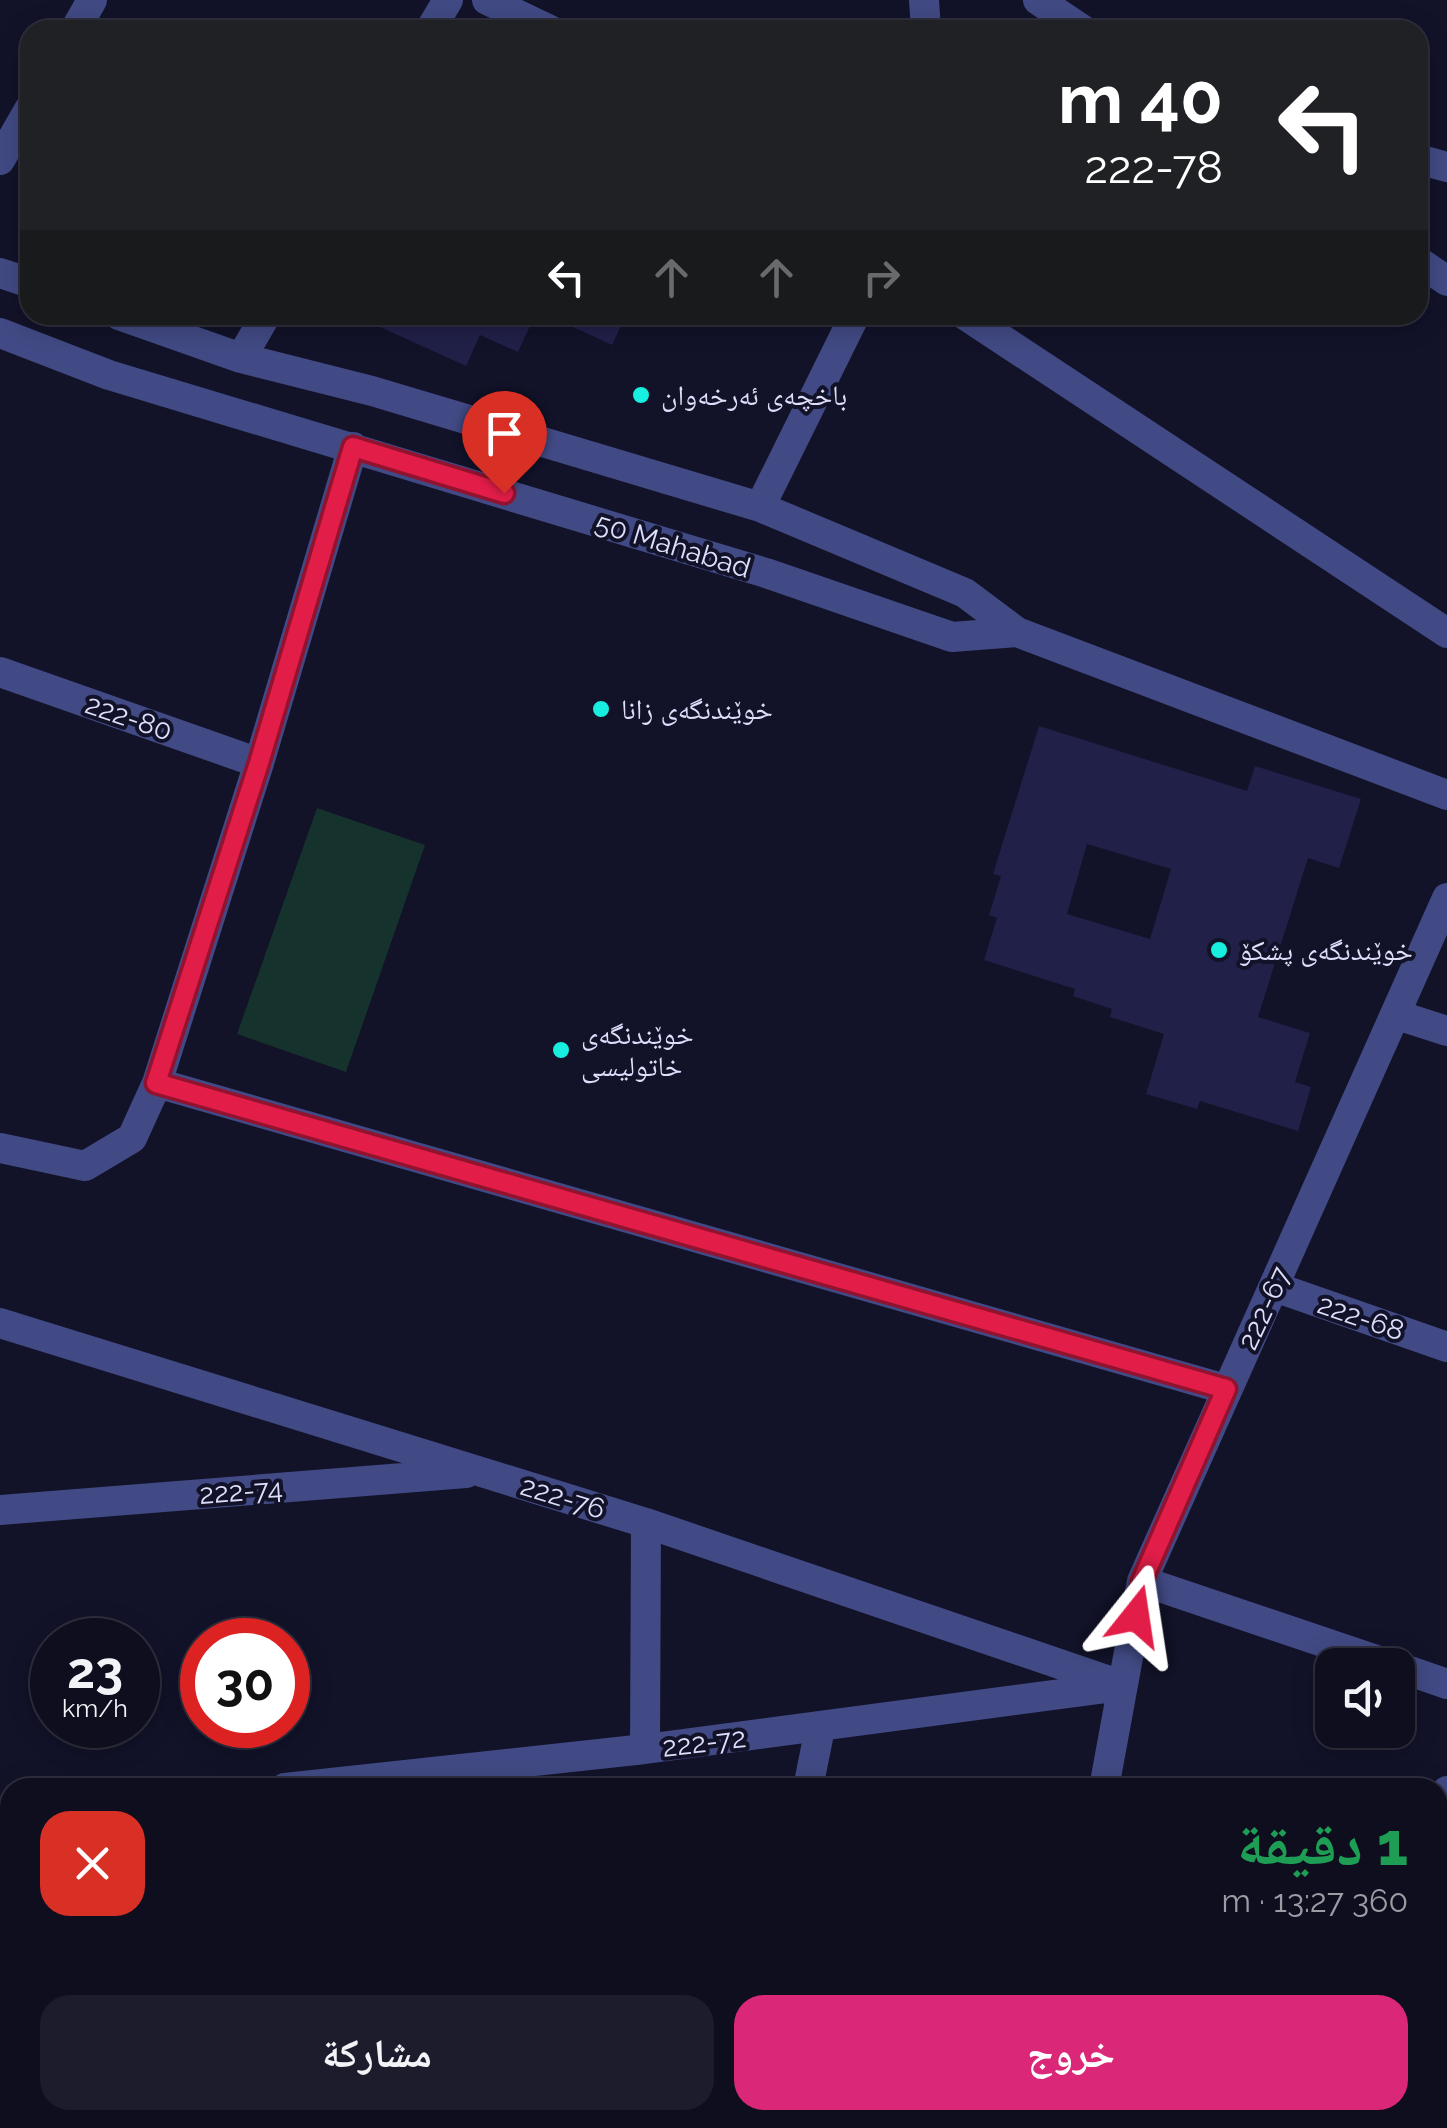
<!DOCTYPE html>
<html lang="ar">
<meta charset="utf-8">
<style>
:root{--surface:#0e0e1f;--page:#1c1c2c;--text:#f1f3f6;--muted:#9b9ca4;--line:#2e2e3d;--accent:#db2777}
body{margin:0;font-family:Raleway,"Noto Naskh Arabic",sans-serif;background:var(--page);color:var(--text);direction:rtl;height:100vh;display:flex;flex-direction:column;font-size:38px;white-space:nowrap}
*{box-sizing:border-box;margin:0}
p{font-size:32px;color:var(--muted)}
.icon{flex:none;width:55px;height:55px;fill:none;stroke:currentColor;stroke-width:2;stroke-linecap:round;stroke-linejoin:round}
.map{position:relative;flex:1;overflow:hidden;direction:ltr}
.sheet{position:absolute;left:0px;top:1778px;width:1448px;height:352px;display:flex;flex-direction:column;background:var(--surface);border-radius:30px 30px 0 0;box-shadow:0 5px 25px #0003,0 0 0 2px var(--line);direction:rtl}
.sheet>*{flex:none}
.banner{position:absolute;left:20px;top:20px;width:1408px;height:305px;border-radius:30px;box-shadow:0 5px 25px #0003,0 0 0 2px var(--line);direction:rtl;background:#202124;color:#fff;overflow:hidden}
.fabs{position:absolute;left:1315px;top:1648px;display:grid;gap:20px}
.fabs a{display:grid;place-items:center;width:100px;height:100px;border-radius:20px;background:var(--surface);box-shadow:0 5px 25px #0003,0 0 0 2px var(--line);font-size:50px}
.speed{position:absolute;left:30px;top:1618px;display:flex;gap:20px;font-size:50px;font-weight:700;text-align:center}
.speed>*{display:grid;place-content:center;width:130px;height:130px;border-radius:50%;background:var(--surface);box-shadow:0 5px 25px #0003,0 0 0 2px var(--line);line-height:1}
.speed small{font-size:25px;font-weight:400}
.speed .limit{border:15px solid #d22;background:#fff;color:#111}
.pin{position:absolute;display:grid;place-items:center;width:85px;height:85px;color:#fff;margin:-102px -42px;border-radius:50% 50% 50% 0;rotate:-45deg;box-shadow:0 0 10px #0007}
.pin .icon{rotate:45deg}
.me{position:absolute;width:110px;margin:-55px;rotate:15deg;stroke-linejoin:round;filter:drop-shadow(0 0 8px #0008)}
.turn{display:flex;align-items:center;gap:35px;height:210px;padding:0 40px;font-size:45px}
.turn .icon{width:130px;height:130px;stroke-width:2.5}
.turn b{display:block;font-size:70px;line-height:85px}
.lanes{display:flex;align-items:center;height:95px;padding:0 40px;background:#0003;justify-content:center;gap:50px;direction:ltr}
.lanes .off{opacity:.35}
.round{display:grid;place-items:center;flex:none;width:105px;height:105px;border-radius:30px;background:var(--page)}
.head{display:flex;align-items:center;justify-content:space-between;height:170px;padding:0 40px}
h1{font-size:60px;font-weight:800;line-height:75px;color:#1e9e55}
.primary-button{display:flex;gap:20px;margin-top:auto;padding:20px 40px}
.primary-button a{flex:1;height:115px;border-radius:30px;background:var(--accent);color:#fff;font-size:40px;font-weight:800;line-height:115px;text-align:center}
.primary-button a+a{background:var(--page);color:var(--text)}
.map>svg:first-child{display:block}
</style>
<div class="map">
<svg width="1447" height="2128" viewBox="0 0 1447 2128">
<rect width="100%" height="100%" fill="#121229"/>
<path fill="#16322c" d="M 317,808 L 425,845 L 346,1072 L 237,1034 Z"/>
<path fill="#212048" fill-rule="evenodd" d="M 372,315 L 535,315 L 518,352 L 480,335 L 466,366 L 369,322 Z
M 547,315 L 626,315 L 612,345 Z
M 1039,726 L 1247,791 L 1255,766 L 1361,799 L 1339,868 L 1308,858 L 1258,1017 L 1310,1033 L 1295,1082 L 1311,1087 L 1298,1131 L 1200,1101 L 1197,1109 L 1146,1094 L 1164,1034 L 1110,1017 L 1112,1009 L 1073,996 L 1075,989 L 984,960 L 997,918 L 989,915 L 1001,876 L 993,874 ZM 1087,844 L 1171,869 L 1150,939 L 1067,914 Z"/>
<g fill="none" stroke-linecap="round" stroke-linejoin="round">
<path stroke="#414a84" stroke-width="30" d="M 487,0 L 550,30
M 924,0 L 926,30
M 1038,0 L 1083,30
M 75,30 L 92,0
M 430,30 L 448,0
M 1418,159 L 1447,167
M 0,160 L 30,108
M 1418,261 L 1447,281
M 0,273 L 30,283
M 119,315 L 241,358 L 372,391 L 760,507 L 965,593 L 1017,632 L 1447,795
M 965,315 L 1447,633
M 0,333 L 109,375 L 766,573 L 952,637 L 1017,632
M 241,358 L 266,315
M 760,507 L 855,315
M 0,672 L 259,763
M 1397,1015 L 1447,1031
M 157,1083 L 1225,1389
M 0,1148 L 85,1166 L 132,1138 L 157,1083 L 259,763 L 353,447
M 1275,1287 L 1447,1347
M 0,1323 L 646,1523 L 1121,1685
M 0,1510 L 466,1473
M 1142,1581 L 1391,1665
M 1398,1667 L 1447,1684
M 645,1749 L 646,1523
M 285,1788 L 645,1749 L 1114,1687
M 808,1788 L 820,1728
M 1104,1788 L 1142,1581 L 1447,898
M 0,1818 L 10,1817
M 1438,1830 L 1447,1791
M 1438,2077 L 1447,2078
M 623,2120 L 623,2128
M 1237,2120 L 1237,2128
M 0,2124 L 38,2120
M 472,2128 L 557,2120"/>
</g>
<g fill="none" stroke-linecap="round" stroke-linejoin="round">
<defs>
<path id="route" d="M 504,493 L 353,447 L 259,763 L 156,1083 L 1226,1389 L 1142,1581 L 1136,1616"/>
</defs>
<use href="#route" stroke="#92132f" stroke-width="25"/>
<use href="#route" stroke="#e11d48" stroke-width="18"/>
</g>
<g fill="#17eedf" stroke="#121229" stroke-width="4">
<circle cx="641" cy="395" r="10"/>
<circle cx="601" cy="709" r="10"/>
<circle cx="1219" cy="950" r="10"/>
<circle cx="561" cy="1050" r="10"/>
</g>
<g text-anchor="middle" stroke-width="8" stroke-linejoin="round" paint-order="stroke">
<g font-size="28" fill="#dcdefc" stroke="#121229" text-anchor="start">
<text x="661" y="405">باخچەی ئەرخەوان</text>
<text x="621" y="719">خوێندنگەی زانا</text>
<text x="1239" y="960">خوێندنگەی پشکۆ</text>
<text x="581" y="1044">خوێندنگەی<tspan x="581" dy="32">خاتولیسی</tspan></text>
</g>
<g font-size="28" fill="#dcdefc" stroke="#121229">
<text transform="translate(673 545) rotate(17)" y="10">50 Mahabad</text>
<text transform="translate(129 717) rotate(19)" y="10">222-80</text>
<text transform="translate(1264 1308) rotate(-65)" y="10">222-67</text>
<text transform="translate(1361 1317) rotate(19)" y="10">222-68</text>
<text transform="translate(241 1491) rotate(-4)" y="10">222-74</text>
<text transform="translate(563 1497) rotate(17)" y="10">222-76</text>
<text transform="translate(704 1742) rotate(-7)" y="10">222-72</text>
</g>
</g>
</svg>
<div class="fabs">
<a><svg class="icon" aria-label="sound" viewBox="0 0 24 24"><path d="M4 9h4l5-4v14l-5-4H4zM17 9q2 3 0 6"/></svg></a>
</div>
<div class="speed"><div>23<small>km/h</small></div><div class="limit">30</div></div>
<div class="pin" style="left:504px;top:493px;background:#d93025"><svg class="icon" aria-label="arrive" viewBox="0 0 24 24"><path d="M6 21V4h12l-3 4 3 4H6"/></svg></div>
<svg class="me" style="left:1136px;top:1616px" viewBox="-20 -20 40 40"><path d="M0-17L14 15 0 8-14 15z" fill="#e11d48" stroke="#fff" stroke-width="4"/></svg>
<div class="banner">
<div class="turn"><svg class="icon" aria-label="left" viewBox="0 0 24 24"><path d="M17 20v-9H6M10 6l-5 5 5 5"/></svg><div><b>40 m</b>222-78</div></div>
<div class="lanes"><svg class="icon" aria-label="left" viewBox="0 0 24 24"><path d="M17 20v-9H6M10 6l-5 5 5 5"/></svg><svg class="icon off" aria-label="ahead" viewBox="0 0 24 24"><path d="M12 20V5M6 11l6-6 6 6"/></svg><svg class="icon off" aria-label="ahead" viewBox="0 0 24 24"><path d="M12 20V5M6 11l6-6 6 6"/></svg><svg class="icon off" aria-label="right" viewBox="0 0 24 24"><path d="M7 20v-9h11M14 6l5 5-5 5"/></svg></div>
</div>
<section class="sheet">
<div class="head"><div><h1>1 دقيقة</h1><p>360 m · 13:27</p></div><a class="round" style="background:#d93025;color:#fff"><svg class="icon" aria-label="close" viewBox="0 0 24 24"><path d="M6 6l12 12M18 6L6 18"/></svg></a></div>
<div class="primary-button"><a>خروج</a><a>مشاركة</a></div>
</section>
</div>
